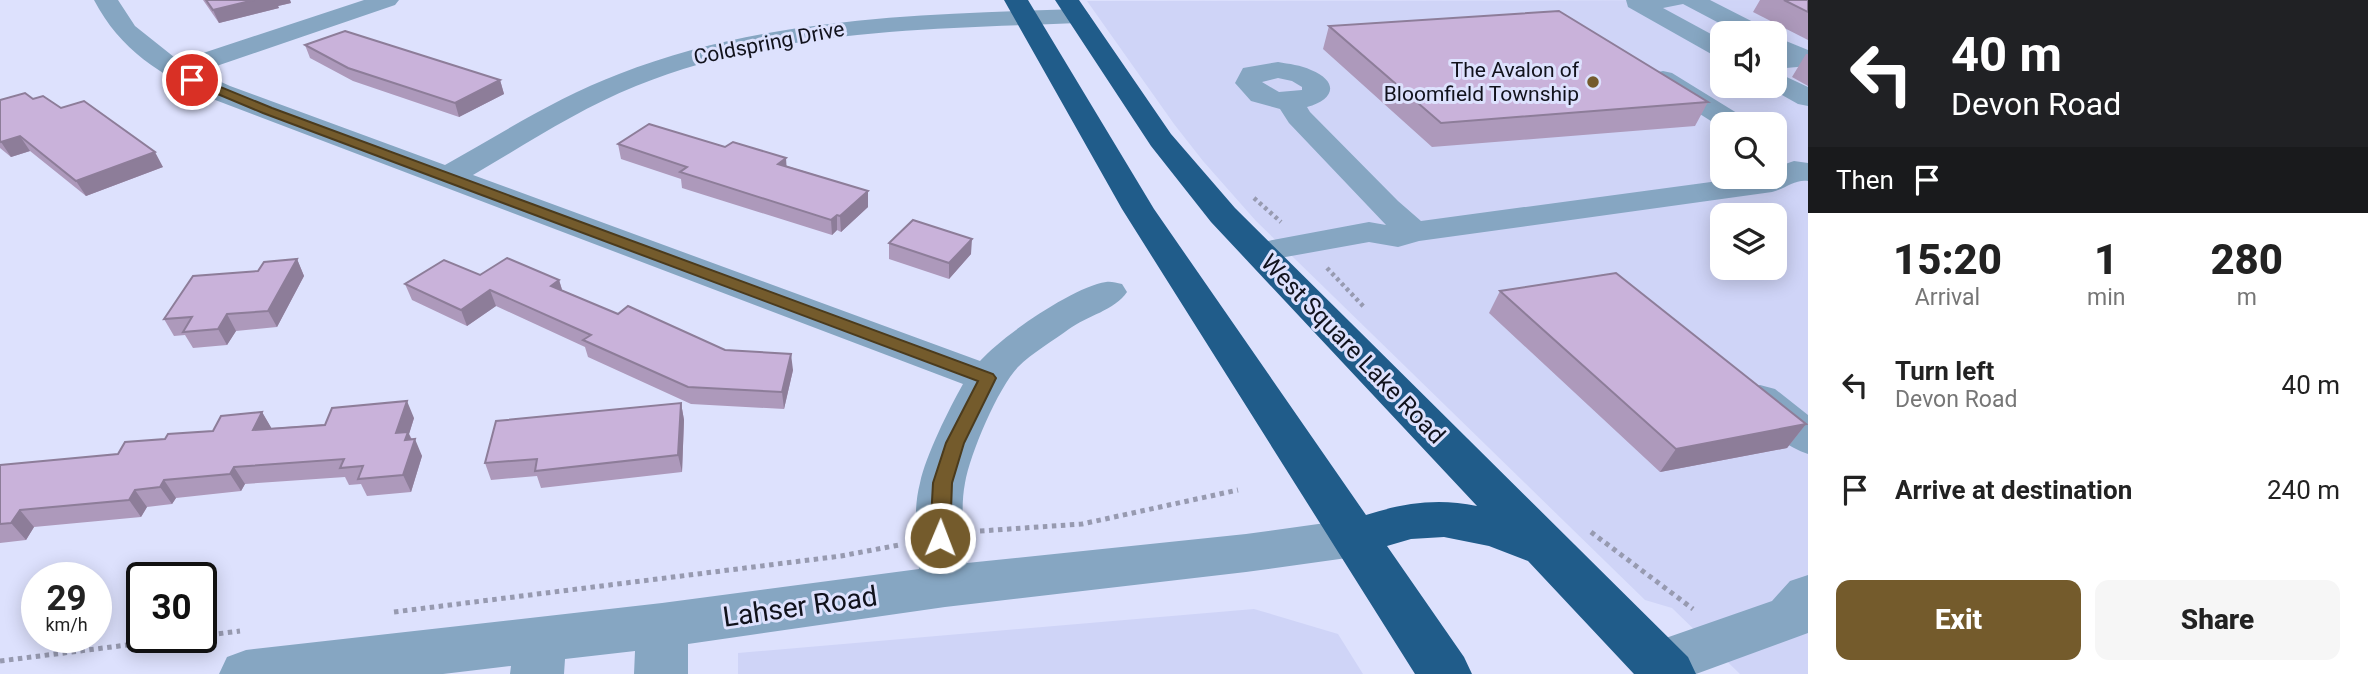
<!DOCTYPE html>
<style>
:root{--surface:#fff;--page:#f6f6f6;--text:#222;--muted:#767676;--accent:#745b2c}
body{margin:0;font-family:Roboto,sans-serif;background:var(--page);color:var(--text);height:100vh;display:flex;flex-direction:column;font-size:26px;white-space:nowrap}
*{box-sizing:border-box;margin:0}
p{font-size:23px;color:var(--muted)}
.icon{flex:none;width:38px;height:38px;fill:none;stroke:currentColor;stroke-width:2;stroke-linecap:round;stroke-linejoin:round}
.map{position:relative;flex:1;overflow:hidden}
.sheet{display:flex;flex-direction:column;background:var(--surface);width:560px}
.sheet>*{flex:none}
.guide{background:#202124;color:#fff;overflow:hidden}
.controls{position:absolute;left:1710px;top:21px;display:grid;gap:14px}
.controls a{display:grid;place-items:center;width:77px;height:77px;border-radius:14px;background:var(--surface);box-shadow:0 4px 18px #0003;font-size:35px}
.speed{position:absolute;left:21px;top:562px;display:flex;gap:14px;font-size:35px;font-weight:700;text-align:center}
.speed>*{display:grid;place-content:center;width:91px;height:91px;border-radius:50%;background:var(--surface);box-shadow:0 4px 18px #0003;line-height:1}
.speed small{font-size:18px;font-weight:400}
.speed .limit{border:4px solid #111;border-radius:10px;background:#fff;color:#111}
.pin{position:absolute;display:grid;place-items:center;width:60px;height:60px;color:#fff;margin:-30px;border:4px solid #fff;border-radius:50%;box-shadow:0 2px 7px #0007}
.me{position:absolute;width:77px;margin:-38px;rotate:1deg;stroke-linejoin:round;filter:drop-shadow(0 0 5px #0008)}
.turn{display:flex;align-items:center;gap:24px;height:147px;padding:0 28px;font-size:32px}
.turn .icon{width:91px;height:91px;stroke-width:2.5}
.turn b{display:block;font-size:49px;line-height:60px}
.then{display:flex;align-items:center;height:66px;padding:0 28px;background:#0003;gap:14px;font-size:26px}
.eta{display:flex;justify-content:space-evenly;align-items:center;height:119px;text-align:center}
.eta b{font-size:42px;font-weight:800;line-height:49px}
.primary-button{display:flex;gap:14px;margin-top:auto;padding:14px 28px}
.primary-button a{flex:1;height:80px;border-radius:14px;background:var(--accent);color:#fff;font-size:28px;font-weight:800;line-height:80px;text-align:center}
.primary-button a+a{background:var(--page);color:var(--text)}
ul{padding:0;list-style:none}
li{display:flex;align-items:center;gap:21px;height:105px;padding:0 28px}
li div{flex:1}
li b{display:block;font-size:26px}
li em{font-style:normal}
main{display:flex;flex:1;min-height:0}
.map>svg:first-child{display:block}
</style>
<main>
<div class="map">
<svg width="1808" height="674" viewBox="0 0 1808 674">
<rect width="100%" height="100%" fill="#dde1fd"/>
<path fill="#cfd4f7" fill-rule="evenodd" d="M 1808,0 L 1808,674 L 1740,674 L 1672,608 L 1645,600 L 1256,221 L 1203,161 L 1174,124 L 1087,1 ZM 1722,33 L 1774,33 L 1774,86 L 1722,86 ZM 1722,124 L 1774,124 L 1774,177 L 1722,177 ZM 1722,215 L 1774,215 L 1774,268 L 1722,268 Z
M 1254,609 L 1338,634 L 1363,674 L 738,674 L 738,653 Z"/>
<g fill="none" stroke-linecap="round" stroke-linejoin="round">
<path stroke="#979ab0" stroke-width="4.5" stroke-dasharray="3.5 3.5" stroke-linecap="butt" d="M 1254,198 L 1281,222
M 1327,268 L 1364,307"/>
<path stroke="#979ab0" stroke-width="5" stroke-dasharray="4.5 4.5" stroke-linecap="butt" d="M 980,531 L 1082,524 L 1238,490
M 1591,532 L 1693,609
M 394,612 L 841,556 L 899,545
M 201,636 L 240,631
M 0,661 L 191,637"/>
<path fill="#86a6c2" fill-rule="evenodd" d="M 94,0 L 118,0 L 135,26 L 179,61 L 364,0 L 399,0 L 395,5 L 199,72 L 230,86 L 445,165 C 502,133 558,97 619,74 C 765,17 923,14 1078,9 L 1086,11 L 1090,16 L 1086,21 L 1078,23 C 930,29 776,29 636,86 C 579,109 526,144 473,175 L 980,361 C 1002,336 1073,287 1106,282 C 1111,281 1116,283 1122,284 L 1127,292 C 1115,310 1087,316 1069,329 C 1053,341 1032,353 1018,367 C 998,388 970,454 965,483 C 960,508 964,538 967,563 L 1246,534 L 1354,519 L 1371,525 L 1378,538 L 1371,551 L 1354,557 L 1246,572 L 945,607 L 688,644 L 688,674 L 634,674 L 635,651 L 565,659 L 564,674 L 510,674 L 511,666 L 443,674 L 219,674 L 227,657 L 246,650 L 662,603 L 919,569 C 916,542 913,509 920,483 C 926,455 949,409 963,384 L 210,98 C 161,75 120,50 94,0 Z
M 1626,0 L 1710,0 L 1765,28 L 1768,33 L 1738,33 L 1683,4 L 1663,8 L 1722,40 L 1722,58 L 1713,55 L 1628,7 Z
M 1774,36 L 1808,50 L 1808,66 L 1774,69 Z
M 1278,62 C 1289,64 1301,65 1311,70 C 1340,82 1334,100 1307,107 L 1310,112 L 1398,201 L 1421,221 L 1748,177 L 1774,177 L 1774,168 L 1794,161 L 1808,163 L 1808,181 C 1795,179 1785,189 1772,192 L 1419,241 L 1398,247 L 1369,242 L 1258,262 L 1246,259 L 1241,252 L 1246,245 L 1369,222 L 1386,225 L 1289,123 L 1280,109 L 1251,101 L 1235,83 L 1243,68 ZM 1278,78 L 1292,81 L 1302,87 L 1302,90 L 1279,92 L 1262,82 Z
M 1663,71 L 1672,73 L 1745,118 L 1749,124 L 1722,124 L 1722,128 L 1654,85 L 1650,79 L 1654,73 Z
M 1774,71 L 1808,87 L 1808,106 L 1798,104 L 1766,86 L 1774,86 Z
M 1760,385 L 1775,389 L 1808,415 L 1808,454 C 1783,446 1753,421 1739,399 L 1745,389 Z
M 1808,575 L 1808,633 L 1696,674 L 1637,674 L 1632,664 L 1640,647 L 1772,601 L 1790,581 Z"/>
<path fill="#205c8a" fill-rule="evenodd" d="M 1004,0 L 1028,0 L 1154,209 L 1366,515 C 1404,503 1437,498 1477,506 L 1211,222 L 1151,146 L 1055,0 L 1079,0 L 1171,134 L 1235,208 L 1688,657 L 1696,674 L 1634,674 L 1528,561 L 1489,546 L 1444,537 L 1411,539 L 1387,546 L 1464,657 L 1472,674 L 1415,674 L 1122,209 Z"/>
</g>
<path fill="#ad99bb" d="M 203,0 L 290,0 L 291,3 L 278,6 L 279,8 L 219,23 Z
M 1760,0 L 1808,0 L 1808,40 L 1753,12 Z
M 1329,26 L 1708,102 L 1695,126 L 1432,147 L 1323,49 Z
M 305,45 L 500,80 L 504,94 L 459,117 L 353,81 L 310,58 Z
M 1806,54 L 1808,54 L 1808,86 L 1792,77 Z
M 33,99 L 61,108 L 163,167 L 86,196 L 30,151 L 11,157 L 0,148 L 0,100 Z
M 618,144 L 787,166 L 868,191 L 868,207 L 841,232 L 837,230 L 832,235 L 682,188 L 681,179 L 621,159 Z
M 889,243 L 971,254 L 949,279 L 889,259 Z
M 297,259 L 304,276 L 277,327 L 236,331 L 227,345 L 193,348 L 185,335 L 174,336 L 164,319 L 258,271 Z
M 480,275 L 559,280 L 562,290 L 618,314 L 725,350 L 793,370 L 784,409 L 691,404 L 588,357 L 585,347 L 496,306 L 467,326 L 412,300 L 405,284 Z
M 1500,291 L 1806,424 L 1787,448 L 1660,472 L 1489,313 Z
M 681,403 L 684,420 L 682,472 L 541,488 L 537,476 L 491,480 L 485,463 Z
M 262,412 L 271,428 L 414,418 L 409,434 L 422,456 L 411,492 L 367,496 L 361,484 L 349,485 L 345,477 L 245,484 L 241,491 L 176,498 L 172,504 L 147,507 L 141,517 L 34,527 L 26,540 L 0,543 L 0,465 L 118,454 L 165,439 L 213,431 Z"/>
<path fill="#8d7d99" d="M 254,0 L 290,0 L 291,3 L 278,6 L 279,8 L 219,23 L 213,10 Z
M 500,80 L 504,94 L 459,117 L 455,103 Z
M 20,136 L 30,151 L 11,157 L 1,142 Z
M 155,152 L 163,167 L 86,196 L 76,181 Z
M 786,158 L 787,173 L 778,164 Z
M 868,191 L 868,207 L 841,232 L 840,216 Z
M 837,215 L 837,230 L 832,235 L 831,220 Z
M 972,239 L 971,254 L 949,279 L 949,263 Z
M 297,259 L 304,276 L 277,327 L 268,311 Z
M 559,280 L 564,296 L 551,286 Z
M 490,290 L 496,306 L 467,326 L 461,310 Z
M 227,314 L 236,331 L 227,345 L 218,329 Z
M 791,354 L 793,370 L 784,409 L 782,392 Z
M 407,401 L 414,418 L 409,434 L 413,444 L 415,439 L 422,456 L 411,492 L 403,475 L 396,433 Z
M 681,403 L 684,420 L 682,472 L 678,455 Z
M 262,412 L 272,429 L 253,430 Z
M 1806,424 L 1787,448 L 1660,472 L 1676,449 Z
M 234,467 L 245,484 L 241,491 L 230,474 Z
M 164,480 L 176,498 L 172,504 L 160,487 Z
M 135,490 L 147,507 L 141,517 L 129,500 Z
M 20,510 L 34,527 L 26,540 L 11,523 Z"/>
<path fill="#c9b2da" stroke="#8d7d99" stroke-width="2" d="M 206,0 L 254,0 L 213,10 Z
M 1784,0 L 1808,0 L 1808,12 Z
M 1559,11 L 1708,102 L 1441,123 L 1329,26 Z
M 345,31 L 500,80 L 455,103 L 348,68 L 305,45 Z
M 25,93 L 33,99 L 43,96 L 61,108 L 84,101 L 155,152 L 76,181 L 20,136 L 1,142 L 0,141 L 0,100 Z
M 649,124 L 725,147 L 733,142 L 786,158 L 778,164 L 868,191 L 840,216 L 837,215 L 831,220 L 680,172 L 687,167 L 618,144 Z
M 913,220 L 972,239 L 949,263 L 889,243 Z
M 507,258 L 559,280 L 551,286 L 618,314 L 628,306 L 725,350 L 791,354 L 782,392 L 688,387 L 583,340 L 591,335 L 490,290 L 461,310 L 405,284 L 444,260 L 480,275 Z
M 297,259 L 268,311 L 227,314 L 218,329 L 183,332 L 192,317 L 164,319 L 193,276 L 258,271 L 264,262 Z
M 1616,273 L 1806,424 L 1676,449 L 1500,291 Z
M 407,401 L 396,433 L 408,432 L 405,440 L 415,439 L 403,475 L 358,479 L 363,466 L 340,468 L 344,459 L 234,467 L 230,474 L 164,480 L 160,487 L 135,490 L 129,500 L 20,510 L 11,523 L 0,524 L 0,465 L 118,454 L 125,442 L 165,439 L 168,434 L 213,431 L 221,416 L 262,412 L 253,430 L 325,425 L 332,408 Z
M 681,403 L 678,455 L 535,471 L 537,459 L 485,463 L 496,421 Z"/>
<path fill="#745b2c" stroke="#4b3b1d" stroke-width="2" d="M 189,77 L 196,77 L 272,108 L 993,374 L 996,378 L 964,443 L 952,483 L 950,538 L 947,543 L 940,546 L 933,543 L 930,538 L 933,483 L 946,443 L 978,381 L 263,113 L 189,82 Z"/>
<circle fill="#745b2c" stroke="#dde1fd" stroke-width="2.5" cx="1593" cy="82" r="7"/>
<g text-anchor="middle" stroke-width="6" stroke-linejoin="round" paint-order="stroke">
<g font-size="21" fill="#11121c" stroke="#dde1fd">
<text transform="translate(769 43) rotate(-11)" y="7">Coldspring Drive</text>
</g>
<g font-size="21" fill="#11121c" stroke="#dde1fd" text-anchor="end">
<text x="1579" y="77">The Avalon of<tspan x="1579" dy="24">Bloomfield Township</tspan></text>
</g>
<g font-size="24" fill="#11121c" stroke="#dde1fd">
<text transform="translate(1353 349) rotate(46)" y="8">West Square Lake Road</text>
</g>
<g font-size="28" fill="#11121c" stroke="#dde1fd">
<text transform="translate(800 606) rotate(-8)" y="10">Lahser Road</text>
</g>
</g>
</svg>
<div class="controls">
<a><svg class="icon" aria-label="sound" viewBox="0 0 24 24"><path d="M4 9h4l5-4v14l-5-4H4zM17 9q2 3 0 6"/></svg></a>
<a><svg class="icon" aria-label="search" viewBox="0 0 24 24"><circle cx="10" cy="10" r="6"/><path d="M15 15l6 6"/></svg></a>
<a><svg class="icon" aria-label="layers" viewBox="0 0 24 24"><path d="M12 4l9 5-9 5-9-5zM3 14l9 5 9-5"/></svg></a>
</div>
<div class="speed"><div>29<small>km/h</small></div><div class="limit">30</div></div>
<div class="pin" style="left:192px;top:80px;background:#d93025"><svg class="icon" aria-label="arrive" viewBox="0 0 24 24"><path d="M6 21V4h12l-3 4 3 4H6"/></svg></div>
<svg class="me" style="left:940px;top:538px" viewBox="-20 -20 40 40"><circle r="17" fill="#745b2c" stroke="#fff" stroke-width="3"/><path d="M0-11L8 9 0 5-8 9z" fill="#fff"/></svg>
</div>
<section class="sheet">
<div class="guide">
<div class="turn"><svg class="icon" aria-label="left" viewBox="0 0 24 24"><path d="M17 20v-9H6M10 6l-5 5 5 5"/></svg><div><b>40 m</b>Devon Road</div></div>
<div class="then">Then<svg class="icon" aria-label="arrive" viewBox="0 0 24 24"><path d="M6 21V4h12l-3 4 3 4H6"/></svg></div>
</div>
<div class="eta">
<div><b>15:20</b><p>Arrival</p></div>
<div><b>1</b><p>min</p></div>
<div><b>280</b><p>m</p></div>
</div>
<ul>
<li><svg class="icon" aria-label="left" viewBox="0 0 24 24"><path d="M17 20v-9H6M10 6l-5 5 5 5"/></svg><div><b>Turn left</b><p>Devon Road</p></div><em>40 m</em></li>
<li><svg class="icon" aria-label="arrive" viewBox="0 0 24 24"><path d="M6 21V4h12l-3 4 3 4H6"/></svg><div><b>Arrive at destination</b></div><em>240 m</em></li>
</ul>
<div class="primary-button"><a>Exit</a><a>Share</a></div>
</section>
</main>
